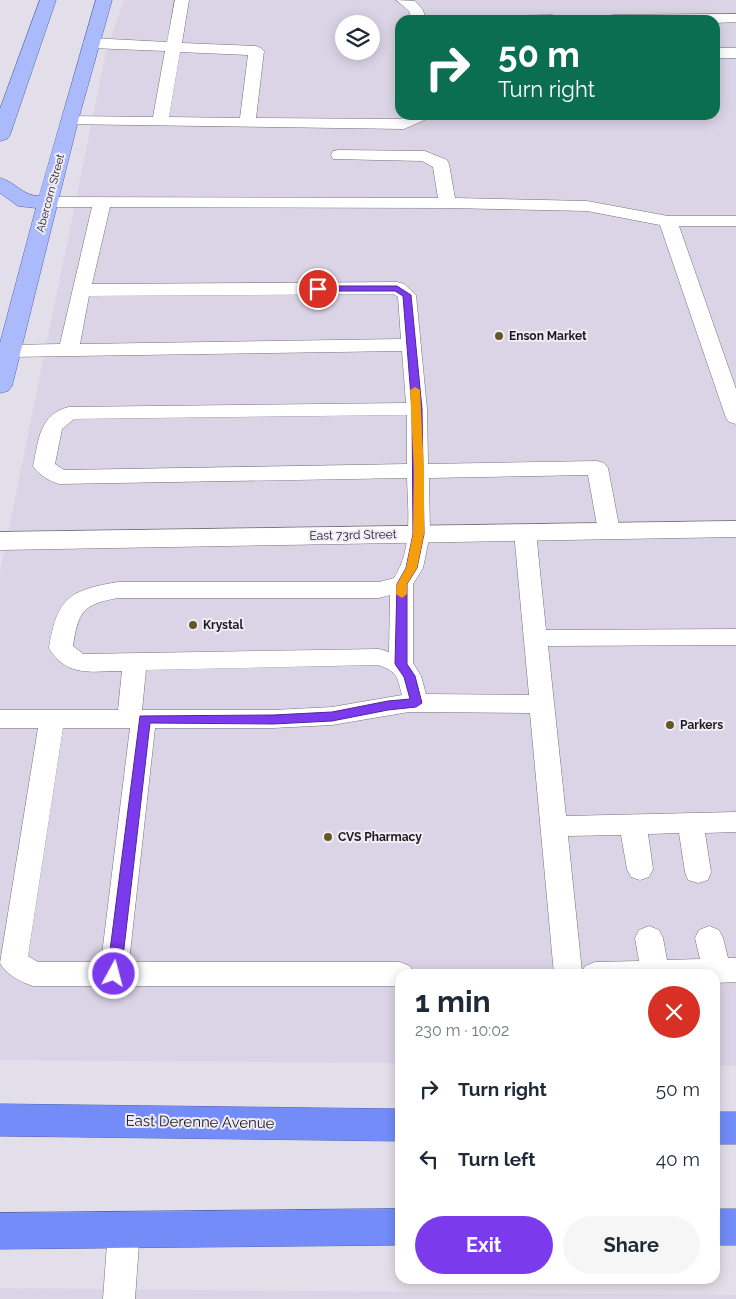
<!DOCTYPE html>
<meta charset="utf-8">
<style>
:root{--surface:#fff;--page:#f6f6f7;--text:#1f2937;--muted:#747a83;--accent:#7c3aed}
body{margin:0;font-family:Raleway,sans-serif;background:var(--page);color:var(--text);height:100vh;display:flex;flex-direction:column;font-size:19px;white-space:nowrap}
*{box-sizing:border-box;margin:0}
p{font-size:16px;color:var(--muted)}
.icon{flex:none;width:28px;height:28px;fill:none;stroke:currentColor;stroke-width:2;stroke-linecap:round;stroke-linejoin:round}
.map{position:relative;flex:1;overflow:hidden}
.details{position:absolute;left:395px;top:969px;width:325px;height:315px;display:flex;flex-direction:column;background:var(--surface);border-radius:15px;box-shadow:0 2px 12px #0003}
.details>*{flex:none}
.guide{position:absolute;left:395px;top:15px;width:325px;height:105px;border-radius:15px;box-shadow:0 2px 12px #0003;background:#0b6e4f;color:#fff;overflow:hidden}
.buttons{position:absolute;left:335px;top:15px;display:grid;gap:10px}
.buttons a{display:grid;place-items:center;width:45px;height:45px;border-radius:50%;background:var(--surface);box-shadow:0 2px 12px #0003;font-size:25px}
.pin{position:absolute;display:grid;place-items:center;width:42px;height:42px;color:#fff;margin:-21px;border:2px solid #fff;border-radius:50%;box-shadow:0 1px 5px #0007}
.me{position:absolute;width:55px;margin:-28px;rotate:7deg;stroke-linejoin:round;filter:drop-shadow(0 0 4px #0008)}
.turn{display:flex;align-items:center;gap:18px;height:105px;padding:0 20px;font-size:22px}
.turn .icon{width:65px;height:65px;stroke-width:2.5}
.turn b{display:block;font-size:35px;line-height:42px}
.round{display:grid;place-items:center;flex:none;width:52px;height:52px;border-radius:26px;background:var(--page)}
.summary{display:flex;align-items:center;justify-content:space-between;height:85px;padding:0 20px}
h1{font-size:30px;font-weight:700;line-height:38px}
.button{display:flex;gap:10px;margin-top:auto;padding:10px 20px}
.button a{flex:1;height:58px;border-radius:30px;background:var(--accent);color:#fff;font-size:20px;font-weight:700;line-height:58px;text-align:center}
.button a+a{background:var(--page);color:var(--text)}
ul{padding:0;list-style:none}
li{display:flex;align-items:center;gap:15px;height:70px;padding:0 20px}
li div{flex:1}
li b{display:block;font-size:19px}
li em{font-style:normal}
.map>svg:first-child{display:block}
</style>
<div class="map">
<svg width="736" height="1299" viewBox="0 0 736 1299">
<rect width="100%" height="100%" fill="#e3dfea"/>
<path fill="#dbd4e6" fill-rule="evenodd" d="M 124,0 L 736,0 L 736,1066 L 715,1066 L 715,974 L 400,974 L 400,1063 L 0,1060 L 0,572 L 106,52 ZM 400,20 L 715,20 L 715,115 L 400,115 ZM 344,24 L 371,24 L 371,51 L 344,51 Z
M 0,1288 L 736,1295 L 736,1299 L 0,1299 Z"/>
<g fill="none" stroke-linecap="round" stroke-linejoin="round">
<defs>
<path id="lane" d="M 175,0 L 189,0 L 182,43 L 256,46 L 261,48 L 264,51 L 256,118 L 401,119 L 410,115 L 431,115 L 429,118 L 404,129 L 63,124 L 61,121 L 63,118 L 69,116 L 153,117 L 165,51 L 91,48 L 86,46 L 83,43 L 86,40 L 91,38 L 167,42 ZM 180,52 L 248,55 L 240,118 L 169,117 Z
M 396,0 L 415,1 L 423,10 L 426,20 L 412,20 L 409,11 Z
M 736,14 L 736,22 L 715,23 L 715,20 L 606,19 L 608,16 L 613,15 Z
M 552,15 L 557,16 L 559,20 L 497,20 L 499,17 L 504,16 Z
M 715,48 L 736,48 L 736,58 L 715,58 Z
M 339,150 L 425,151 L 447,160 L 449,164 L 455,198 L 587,201 L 668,216 L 736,216 L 736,226 L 679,226 L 736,389 L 736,424 L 729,422 L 726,418 L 660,225 L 587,211 L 447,208 L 110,207 L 92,284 L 397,282 L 404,284 L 416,295 L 427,409 L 428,464 L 597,461 L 604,463 L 608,468 L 620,531 L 617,536 L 609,538 L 601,536 L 598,531 L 588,475 L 429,478 L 430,534 L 423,568 L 413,584 L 413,663 L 421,676 L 426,694 L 529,695 L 514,532 L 517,527 L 525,525 L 533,527 L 536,532 L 546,630 L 736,629 L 736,645 L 548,646 L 566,816 L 736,812 L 736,832 L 705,833 L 711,872 L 708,880 L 698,883 L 688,880 L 685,872 L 679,833 L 648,834 L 653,869 L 649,877 L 640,880 L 631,877 L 627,869 L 621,835 L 568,836 L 582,972 L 585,966 L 595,962 L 639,961 L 635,938 L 639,930 L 649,926 L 659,930 L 663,938 L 667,960 L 700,959 L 695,938 L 699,930 L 709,926 L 719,930 L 723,938 L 728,958 L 736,958 L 736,982 L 715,983 L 715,974 L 554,974 L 530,713 L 409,712 L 332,725 L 273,728 L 155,728 L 129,962 L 400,962 L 410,966 L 414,974 L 400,974 L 400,986 L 33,986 C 21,982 6,975 0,963 L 38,728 L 0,728 L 0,710 L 118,710 L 122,671 C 92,671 67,678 49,648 C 57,598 69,590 118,582 L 379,582 L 394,578 C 413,549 408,511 407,478 L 59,484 C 49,481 39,475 33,466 C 39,440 39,414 69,407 L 406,403 L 402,351 L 9,357 L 2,355 L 0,350 L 2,347 L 9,345 L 60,344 L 92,207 L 48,207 L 42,206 L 39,202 L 42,198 L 48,197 L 438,198 L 433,167 L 422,161 L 333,159 L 331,155 L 333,151 ZM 393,294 L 398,297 L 401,339 L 80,344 L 89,296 ZM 407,415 L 407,464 L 64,470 L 55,464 L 62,429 L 74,419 ZM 390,595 L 389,652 L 379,649 L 83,654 L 73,646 C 78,612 83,604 118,598 L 379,598 ZM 378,665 C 398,672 397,676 402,695 L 332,707 L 273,710 L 142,710 L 146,670 ZM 63,728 L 130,728 L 101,962 L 38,962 L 28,956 Z
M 124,1215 L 135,1219 L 140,1230 L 135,1299 L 103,1299 L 108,1230 L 113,1219 Z"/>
<path id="street" d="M 736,521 L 736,537 L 0,550 L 0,532 Z"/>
<path id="primary" d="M 40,0 L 56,0 L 10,135 L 7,139 L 0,141 L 0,109 Z
M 96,0 L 112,0 L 79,117 L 12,386 L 8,391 L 0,393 L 0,343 L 36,208 L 18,206 L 0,193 L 0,178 C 16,182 22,196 39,196 Z"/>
<path id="highway" d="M 0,1104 L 400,1109 L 400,1141 L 0,1136 Z
M 715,1112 L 736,1112 L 736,1144 L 715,1144 Z
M 400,1209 L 400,1245 L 0,1249 L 0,1213 Z
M 715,1209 L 736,1209 L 736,1245 L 715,1245 Z"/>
</defs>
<use href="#lane" stroke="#75717b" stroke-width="1"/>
<use href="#street" stroke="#75717b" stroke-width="1"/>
<use href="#primary" stroke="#5464ac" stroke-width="1"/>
<use href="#highway" stroke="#5464ac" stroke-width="1"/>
<use href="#lane" fill="#fff" fill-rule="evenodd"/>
<use href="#street" fill="#fff" fill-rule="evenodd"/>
<use href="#primary" fill="#abbafb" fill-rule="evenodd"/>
<use href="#highway" fill="#738cf8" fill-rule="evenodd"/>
</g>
<path fill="#7c3aed" stroke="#51269a" d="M 318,286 L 397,286 L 411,295 L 422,409 L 424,534 L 417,568 L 407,584 L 407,664 L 415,676 L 422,703 L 416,707 L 388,710 L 332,721 L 273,724 L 150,723 L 121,974 L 119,978 L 114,979 L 109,978 L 107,974 L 140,716 L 273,715 L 332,712 L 388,701 L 410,699 L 404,677 L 395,664 L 397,584 L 406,568 L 413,534 L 412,409 L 403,296 L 395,291 L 315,291 L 315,287 Z"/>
<path fill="#f59e0b" d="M 415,387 L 420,390 L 424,471 L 424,534 L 417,568 L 407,584 L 407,594 L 402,598 L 396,594 L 397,584 L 406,568 L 413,534 L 414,471 L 410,390 Z"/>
<g fill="#645825" stroke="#f0ecf7" stroke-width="2">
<circle cx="499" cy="336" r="5"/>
<circle cx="193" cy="625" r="5"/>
<circle cx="670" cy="725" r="5"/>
<circle cx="328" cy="837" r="5"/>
</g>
<g text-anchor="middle" stroke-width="4" stroke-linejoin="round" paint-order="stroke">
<g font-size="11" fill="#1b1a1e" stroke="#f0ecf7">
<text transform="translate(50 193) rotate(-75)" y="4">Abercorn Street</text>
</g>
<g font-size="12" font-weight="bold" fill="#1b1a1e" stroke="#f0ecf7" text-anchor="start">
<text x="509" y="340">Enson Market</text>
<text x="203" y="629">Krystal</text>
<text x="680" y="729">Parkers</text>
<text x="338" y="841">CVS Pharmacy</text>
</g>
<g font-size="12" fill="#1b1a1e" stroke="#f0ecf7">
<text transform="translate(353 535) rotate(-1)" y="4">East 73rd Street</text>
</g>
<g font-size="15" fill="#1b1a1e" stroke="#f0ecf7">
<text transform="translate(200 1122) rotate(1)" y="5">East Derenne Avenue</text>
</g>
</g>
</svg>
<div class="buttons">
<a><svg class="icon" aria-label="layers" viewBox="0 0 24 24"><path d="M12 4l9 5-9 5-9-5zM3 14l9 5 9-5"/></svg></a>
</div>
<div class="pin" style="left:318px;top:289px;background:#d93025"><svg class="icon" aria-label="arrive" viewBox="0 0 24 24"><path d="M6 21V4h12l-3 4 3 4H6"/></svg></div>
<svg class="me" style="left:114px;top:974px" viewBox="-20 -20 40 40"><circle r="17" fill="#7c3aed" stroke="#fff" stroke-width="3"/><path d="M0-11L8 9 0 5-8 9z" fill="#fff"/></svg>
<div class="guide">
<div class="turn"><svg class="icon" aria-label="right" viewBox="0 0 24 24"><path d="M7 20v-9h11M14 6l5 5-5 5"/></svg><div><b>50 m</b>Turn right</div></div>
</div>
<section class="details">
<div class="summary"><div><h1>1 min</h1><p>230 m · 10:02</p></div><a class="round" style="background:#d93025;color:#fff"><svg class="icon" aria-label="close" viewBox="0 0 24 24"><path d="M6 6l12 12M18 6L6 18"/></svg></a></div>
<ul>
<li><svg class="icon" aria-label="right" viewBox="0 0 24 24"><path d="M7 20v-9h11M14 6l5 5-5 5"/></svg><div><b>Turn right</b></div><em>50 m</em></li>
<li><svg class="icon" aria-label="left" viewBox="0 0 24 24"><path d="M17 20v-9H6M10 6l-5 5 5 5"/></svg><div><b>Turn left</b></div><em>40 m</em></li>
</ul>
<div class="button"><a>Exit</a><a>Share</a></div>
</section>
</div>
